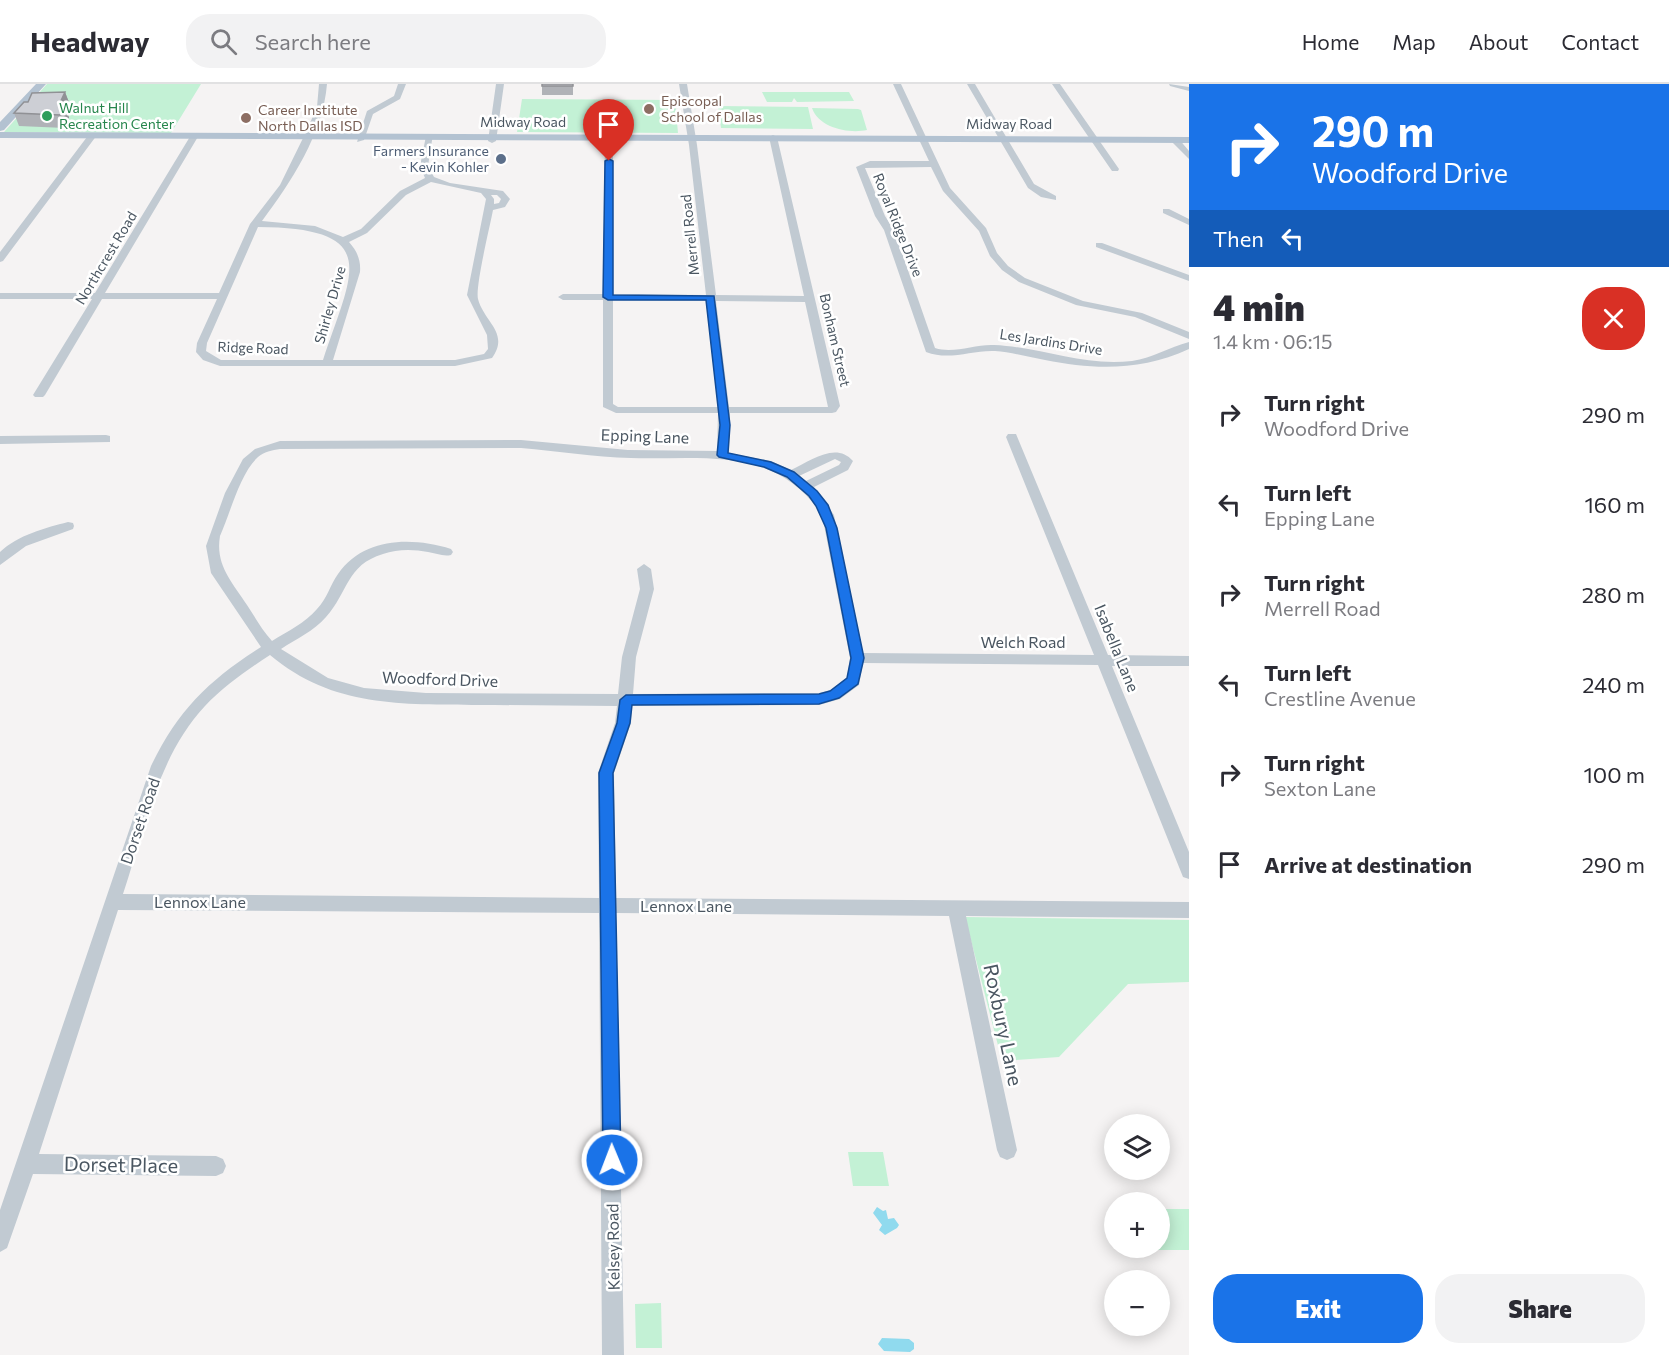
<!DOCTYPE html>
<meta charset="utf-8">
<style>
:root{--surface:#fff;--page:#f2f2f3;--text:#2b2b33;--muted:#7c7c81;--line:#e1e1e2;--accent:#1a73e8}
body{margin:0;font-family:Commissioner,sans-serif;background:var(--page);color:var(--text);height:100vh;display:flex;flex-direction:column;font-size:22px;white-space:nowrap}
*{box-sizing:border-box;margin:0}
p{font-size:20px;color:var(--muted)}
.icon{flex:none;width:33px;height:33px;fill:none;stroke:currentColor;stroke-width:2;stroke-linecap:round;stroke-linejoin:round}
.map{position:relative;flex:1;overflow:hidden}
.details{display:flex;flex-direction:column;background:var(--surface);width:480px}
.details>*{flex:none}
.hud{background:#1a73e8;color:#fff;overflow:hidden}
.buttons{position:absolute;left:1104px;top:1030px;display:grid;gap:12px}
.buttons a{display:grid;place-items:center;width:66px;height:66px;border-radius:50%;background:var(--surface);box-shadow:0 3px 15px #0003;font-size:30px}
.pin{position:absolute;display:grid;place-items:center;width:51px;height:51px;color:#fff;margin:-62px -26px;border-radius:50% 50% 50% 0;rotate:-45deg;box-shadow:0 0 6px #0007}
.pin .icon{rotate:45deg}
.me{position:absolute;width:66px;margin:-33px;rotate:359deg;stroke-linejoin:round;filter:drop-shadow(0 0 4px #0008)}
.turn{display:flex;align-items:center;gap:21px;height:126px;padding:0 24px;font-size:27px}
.turn .icon{width:78px;height:78px;stroke-width:2.5}
.turn b{display:block;font-size:42px;line-height:51px}
.then{display:flex;align-items:center;height:57px;padding:0 24px;background:#0003;gap:12px;font-size:22px}
.round{display:grid;place-items:center;flex:none;width:63px;height:63px;border-radius:24px;background:var(--page)}
.overview{display:flex;align-items:center;justify-content:space-between;height:102px;padding:0 24px}
h1{font-size:36px;font-weight:800;line-height:45px}
.action{display:flex;gap:12px;margin-top:auto;padding:12px 24px}
.action a{flex:1;height:69px;border-radius:24px;background:var(--accent);color:#fff;font-size:24px;font-weight:800;line-height:69px;text-align:center}
.action a+a{background:var(--page);color:var(--text)}
ul{padding:0;list-style:none}
li{display:flex;align-items:center;gap:18px;height:90px;padding:0 24px}
li div{flex:1}
li b{display:block;font-size:22px}
li em{font-style:normal}
header{display:flex;align-items:center;gap:36px;box-sizing:border-box;height:84px;padding:0 30px;background:var(--surface);border-bottom:2px solid var(--line)}
header strong{font-size:28px}
nav{display:flex;gap:33px;margin-inline-start:auto;font-size:21px}
.search{width:420px;height:54px;background:var(--page);display:flex;align-items:center;gap:15px;box-sizing:border-box;padding:0 21px;border-radius:24px;color:var(--muted);font-size:22px}
main{display:flex;flex:1;min-height:0}
.map>svg:first-child{display:block}
</style>
<header>
<strong>Headway</strong>
<div class="search"><svg class="icon" aria-label="search" viewBox="0 0 24 24"><circle cx="10" cy="10" r="6"/><path d="M15 15l6 6"/></svg>Search here</div>
<nav><a>Home</a><a>Map</a><a>About</a><a>Contact</a></nav>
</header>
<main>
<div class="map">
<svg width="1189" height="1271" viewBox="0 0 1189 1271">
<rect width="100%" height="100%" fill="#f5f3f3"/>
<path fill="#c3f1d5" d="M 47,0 L 201,0 L 171,49 L 4,48 Z
M 762,8 L 849,8 L 854,17 L 797,18 L 794,14 L 792,18 L 767,18 Z
M 522,15 L 675,16 L 678,49 L 517,48 Z
M 718,22 L 808,23 L 813,45 L 721,44 Z
M 812,24 L 858,25 L 861,26 L 867,46 C 849,50 819,44 812,24 Z
M 965,833 L 1189,836 L 1189,898 L 1128,900 L 1059,973 L 1002,977 Z
M 848,1068 L 883,1068 L 889,1102 L 853,1102 Z
M 1160,1125 L 1189,1125 L 1189,1166 L 1142,1166 L 1160,1164 Z
M 661,1219 L 662,1264 L 636,1264 L 635,1220 Z"/>
<path fill="#90daee" d="M 877,1123 L 883,1127 L 886,1126 L 888,1135 L 894,1134 L 899,1141 L 897,1144 L 885,1151 L 879,1146 L 882,1141 L 873,1129 Z
M 882,1254 L 909,1255 L 914,1259 L 914,1265 L 910,1268 L 884,1267 L 878,1260 Z"/>
<g fill="none" stroke-linecap="round" stroke-linejoin="round">
<path fill="#c1cad2" fill-rule="evenodd" d="M 319,0 L 327,0 C 323,50 291,98 262,137 L 315,142 L 343,153 L 361,145 L 400,107 L 425,94 L 420,82 L 426,52 L 433,50 L 428,82 L 434,93 L 450,99 L 503,107 L 510,115 L 505,123 L 493,126 C 490,142 475,203 478,215 C 484,238 510,249 492,274 L 455,282 L 220,282 L 203,276 L 196,268 L 197,259 L 217,215 L 102,215 L 45,311 L 43,313 L 35,313 L 33,311 L 92,215 L 0,215 L 0,209 L 95,209 L 191,51 L 195,49 L 199,51 L 105,209 L 219,209 L 250,140 L 280,101 L 306,48 L 317,23 ZM 431,98 L 481,109 L 486,115 L 467,211 L 487,251 L 488,265 L 484,270 L 455,276 L 333,276 L 360,188 C 361,176 357,167 349,158 L 367,149 L 406,111 ZM 491,111 L 497,111 L 501,115 L 499,119 L 494,120 L 494,115 ZM 258,143 C 384,144 352,188 323,276 L 221,276 L 206,267 L 207,259 Z
M 398,0 L 406,0 L 400,15 L 373,30 L 364,56 L 357,58 L 367,27 L 394,12 Z
M 496,0 L 504,0 L 496,57 L 492,59 L 488,57 Z
M 679,0 L 687,0 L 697,61 L 716,211 L 804,212 L 769,53 L 773,51 L 777,53 L 840,322 L 836,328 L 832,329 L 730,329 L 729,369 L 771,377 L 791,386 C 810,377 836,357 853,377 L 848,386 L 814,403 L 834,431 L 863,569 L 1094,571 L 1006,353 L 1008,350 L 1016,350 L 1108,571 L 1189,572 L 1189,582 L 1112,582 L 1189,768 L 1189,795 L 1183,793 L 1181,788 L 1098,581 L 863,579 L 859,601 L 840,615 L 819,621 L 632,622 L 631,639 L 614,689 L 616,814 L 1189,818 L 1189,834 L 966,832 L 1017,1066 L 1014,1073 L 1007,1076 L 1000,1073 L 997,1066 L 949,832 L 616,829 L 624,1271 L 602,1271 L 599,829 L 118,826 L 39,1070 L 216,1072 L 223,1075 L 226,1082 L 223,1089 L 216,1092 L 33,1090 L 7,1164 L 0,1168 L 0,1126 L 151,682 C 178,626 209,596 261,563 L 211,489 L 206,462 L 225,409 L 243,375 L 255,365 L 280,357 L 521,356 L 628,366 L 717,367 L 718,329 L 616,329 L 603,323 L 603,216 L 563,216 L 558,213 L 563,210 L 603,210 L 605,53 L 609,51 L 613,53 L 613,210 L 706,211 L 689,61 ZM 613,216 L 706,217 L 718,323 L 618,323 L 613,320 ZM 716,217 L 805,218 L 828,323 L 729,323 ZM 521,364 C 557,367 594,373 631,374 C 704,376 775,361 822,431 L 850,574 L 847,594 L 831,606 L 819,609 L 633,610 L 636,573 L 654,505 L 651,485 L 644,480 L 637,485 L 640,505 L 622,573 L 618,610 L 426,609 L 364,604 L 328,594 L 281,565 C 296,555 314,547 326,533 C 348,509 346,481 383,470 C 397,465 413,465 428,468 C 436,469 443,473 451,471 L 453,468 L 451,465 C 412,453 364,453 338,490 C 330,501 327,515 317,525 C 305,539 288,547 272,557 C 262,546 255,533 247,521 C 232,498 215,481 220,452 C 230,430 240,389 258,373 C 264,368 272,366 280,365 ZM 835,375 L 841,378 L 839,381 L 806,397 L 799,392 ZM 270,571 C 333,624 402,620 479,621 C 525,621 571,622 617,622 L 615,639 L 598,689 L 599,814 L 123,810 C 144,747 158,672 205,622 C 224,602 247,586 270,571 Z
M 893,0 L 901,0 L 950,104 L 986,144 L 997,169 L 1008,182 L 1025,194 L 1083,217 L 1142,229 L 1189,248 L 1189,255 L 1135,233 L 1076,221 L 1019,198 L 1002,186 L 990,172 L 979,147 L 943,107 L 931,83 L 865,84 L 885,132 L 894,146 L 935,264 C 954,270 975,260 994,261 C 1041,263 1084,283 1132,277 C 1153,274 1169,263 1189,258 L 1189,265 C 1141,287 1095,286 1045,276 C 1028,273 1011,268 995,267 C 971,266 950,277 926,268 L 884,146 L 875,132 L 856,83 L 870,77 L 929,77 Z
M 967,0 L 975,0 L 1034,100 L 1056,112 L 1056,116 L 1041,113 L 1028,104 Z
M 1052,0 L 1060,0 L 1119,85 L 1118,87 L 1112,87 Z
M 1169,0 L 1189,3 L 1189,7 L 1170,2 Z
M 90,49 L 97,51 L 3,177 L 0,178 L 0,168 Z
M 1172,54 L 1178,54 L 1189,67 L 1189,75 L 1172,58 Z
M 1163,125 L 1169,125 L 1189,135 L 1189,141 L 1163,129 Z
M 1096,159 L 1102,159 L 1189,191 L 1189,197 L 1096,163 Z
M 106,351 L 110,352 L 110,358 L 0,360 L 0,352 Z
M 68,438 L 73,439 L 74,442 L 73,445 L 26,462 L 0,481 L 0,468 C 18,451 45,444 68,438 Z"/>
<path fill="#b3c2d1" fill-rule="evenodd" d="M 36,0 L 46,0 L 4,46 L 0,47 L 0,38 Z
M 0,48 L 1189,53 L 1189,59 L 0,54 Z"/>
</g>
<path fill="#b0b2b7" d="M 542,0 L 573,0 L 573,11 L 542,11 Z
M 65,8 L 70,21 L 67,27 L 69,34 L 65,44 L 19,42 L 14,29 Z"/>
<path fill="#909195" d="M 65,8 L 70,21 L 67,27 L 69,34 L 65,44 L 60,31 L 59,21 Z"/>
<path fill="#cdcfd5" stroke="#909195" stroke-width="1.5" d="M 542,0 L 573,0 L 573,2 L 542,2 Z
M 65,8 L 59,21 L 65,21 L 60,31 L 14,29 L 24,18 L 28,18 L 32,9 Z"/>
<path fill="#1a73e8" stroke="#114b97" stroke-width="1.5" d="M 609,75 L 613,77 L 613,211 L 714,212 L 730,341 L 728,369 L 771,378 L 794,388 L 817,407 L 828,421 L 837,444 L 864,574 L 858,600 L 839,614 L 819,620 L 632,621 L 630,639 L 613,689 L 621,1076 L 618,1082 L 612,1085 L 605,1082 L 603,1076 L 599,689 L 617,639 L 620,616 L 626,611 L 819,610 L 830,607 L 847,594 L 851,574 L 826,444 L 816,422 L 809,412 L 787,393 L 764,383 L 719,373 L 717,371 L 720,341 L 706,216 L 608,216 L 603,213 L 605,77 Z"/>
<g fill="#8d6e63" stroke="#fff" stroke-width="2">
<circle cx="649" cy="25" r="6"/>
<circle cx="246" cy="34" r="6"/>
</g>
<circle fill="#2e9e5b" stroke="#fff" stroke-width="2" cx="47" cy="32" r="6"/>
<circle fill="#5c6f8a" stroke="#fff" stroke-width="2" cx="501" cy="75" r="6"/>
<g text-anchor="middle" stroke-width="5" stroke-linejoin="round" paint-order="stroke">
<g font-size="14" fill="#785e54" stroke="#fff" text-anchor="start">
<text x="661" y="22">Episcopal<tspan x="661" dy="16">School of Dallas</tspan></text>
<text x="258" y="31">Career Institute<tspan x="258" dy="16">North Dallas ISD</tspan></text>
</g>
<g font-size="14" fill="#27864d" stroke="#fff" text-anchor="start">
<text x="59" y="29">Walnut Hill<tspan x="59" dy="16">Recreation Center</tspan></text>
</g>
<g font-size="14" fill="#4a5661" stroke="#fff">
<text x="523" y="43">Midway Road</text>
<text x="1009" y="45">Midway Road</text>
<text transform="translate(898 141) rotate(68)" y="5">Royal Ridge Drive</text>
<text transform="translate(690 151) rotate(-96)" y="5">Merrell Road</text>
<text transform="translate(106 174) rotate(-59)" y="5">Northcrest Road</text>
<text transform="translate(330 221) rotate(-74)" y="5">Shirley Drive</text>
<text transform="translate(835 256) rotate(77)" y="5">Bonham Street</text>
<text transform="translate(1051 258) rotate(9)" y="5">Les Jardins Drive</text>
<text transform="translate(253 264) rotate(2)" y="5">Ridge Road</text>
</g>
<g font-size="14" fill="#4e5e75" stroke="#fff" text-anchor="end">
<text x="489" y="72">Farmers Insurance<tspan x="489" dy="16">- Kevin Kohler</tspan></text>
</g>
<g font-size="16" fill="#4a5661" stroke="#fff">
<text transform="translate(645 352) rotate(2)" y="6">Epping Lane</text>
<text x="1023" y="564">Welch Road</text>
<text transform="translate(1117 564) rotate(68)" y="6">Isabella Lane</text>
<text transform="translate(440 595) rotate(2)" y="6">Woodford Drive</text>
<text transform="translate(140 737) rotate(-71)" y="6">Dorset Road</text>
<text x="200" y="824">Lennox Lane</text>
<text x="686" y="828">Lennox Lane</text>
<text transform="translate(613 1163) rotate(-91)" y="6">Kelsey Road</text>
</g>
<g font-size="20" fill="#4a5661" stroke="#fff">
<text transform="translate(1003 941) rotate(78)" y="7">Roxbury Lane</text>
<text transform="translate(121 1081) rotate(1)" y="7">Dorset Place</text>
</g>
</g>
</svg>
<div class="buttons">
<a><svg class="icon" aria-label="layers" viewBox="0 0 24 24"><path d="M12 4l9 5-9 5-9-5zM3 14l9 5 9-5"/></svg></a>
<a>+</a>
<a>−</a>
</div>
<div class="pin" style="left:609px;top:77px;background:#d93025"><svg class="icon" aria-label="arrive" viewBox="0 0 24 24"><path d="M6 21V4h12l-3 4 3 4H6"/></svg></div>
<svg class="me" style="left:612px;top:1076px" viewBox="-20 -20 40 40"><circle r="17" fill="#1a73e8" stroke="#fff" stroke-width="3"/><path d="M0-11L8 9 0 5-8 9z" fill="#fff"/></svg>
</div>
<section class="details">
<div class="hud">
<div class="turn"><svg class="icon" aria-label="right" viewBox="0 0 24 24"><path d="M7 20v-9h11M14 6l5 5-5 5"/></svg><div><b>290 m</b>Woodford Drive</div></div>
<div class="then">Then<svg class="icon" aria-label="left" viewBox="0 0 24 24"><path d="M17 20v-9H6M10 6l-5 5 5 5"/></svg></div>
</div>
<div class="overview"><div><h1>4 min</h1><p>1.4 km · 06:15</p></div><a class="round" style="background:#d93025;color:#fff"><svg class="icon" aria-label="close" viewBox="0 0 24 24"><path d="M6 6l12 12M18 6L6 18"/></svg></a></div>
<ul>
<li><svg class="icon" aria-label="right" viewBox="0 0 24 24"><path d="M7 20v-9h11M14 6l5 5-5 5"/></svg><div><b>Turn right</b><p>Woodford Drive</p></div><em>290 m</em></li>
<li><svg class="icon" aria-label="left" viewBox="0 0 24 24"><path d="M17 20v-9H6M10 6l-5 5 5 5"/></svg><div><b>Turn left</b><p>Epping Lane</p></div><em>160 m</em></li>
<li><svg class="icon" aria-label="right" viewBox="0 0 24 24"><path d="M7 20v-9h11M14 6l5 5-5 5"/></svg><div><b>Turn right</b><p>Merrell Road</p></div><em>280 m</em></li>
<li><svg class="icon" aria-label="left" viewBox="0 0 24 24"><path d="M17 20v-9H6M10 6l-5 5 5 5"/></svg><div><b>Turn left</b><p>Crestline Avenue</p></div><em>240 m</em></li>
<li><svg class="icon" aria-label="right" viewBox="0 0 24 24"><path d="M7 20v-9h11M14 6l5 5-5 5"/></svg><div><b>Turn right</b><p>Sexton Lane</p></div><em>100 m</em></li>
<li><svg class="icon" aria-label="arrive" viewBox="0 0 24 24"><path d="M6 21V4h12l-3 4 3 4H6"/></svg><div><b>Arrive at destination</b></div><em>290 m</em></li>
</ul>
<div class="action"><a>Exit</a><a>Share</a></div>
</section>
</main>
